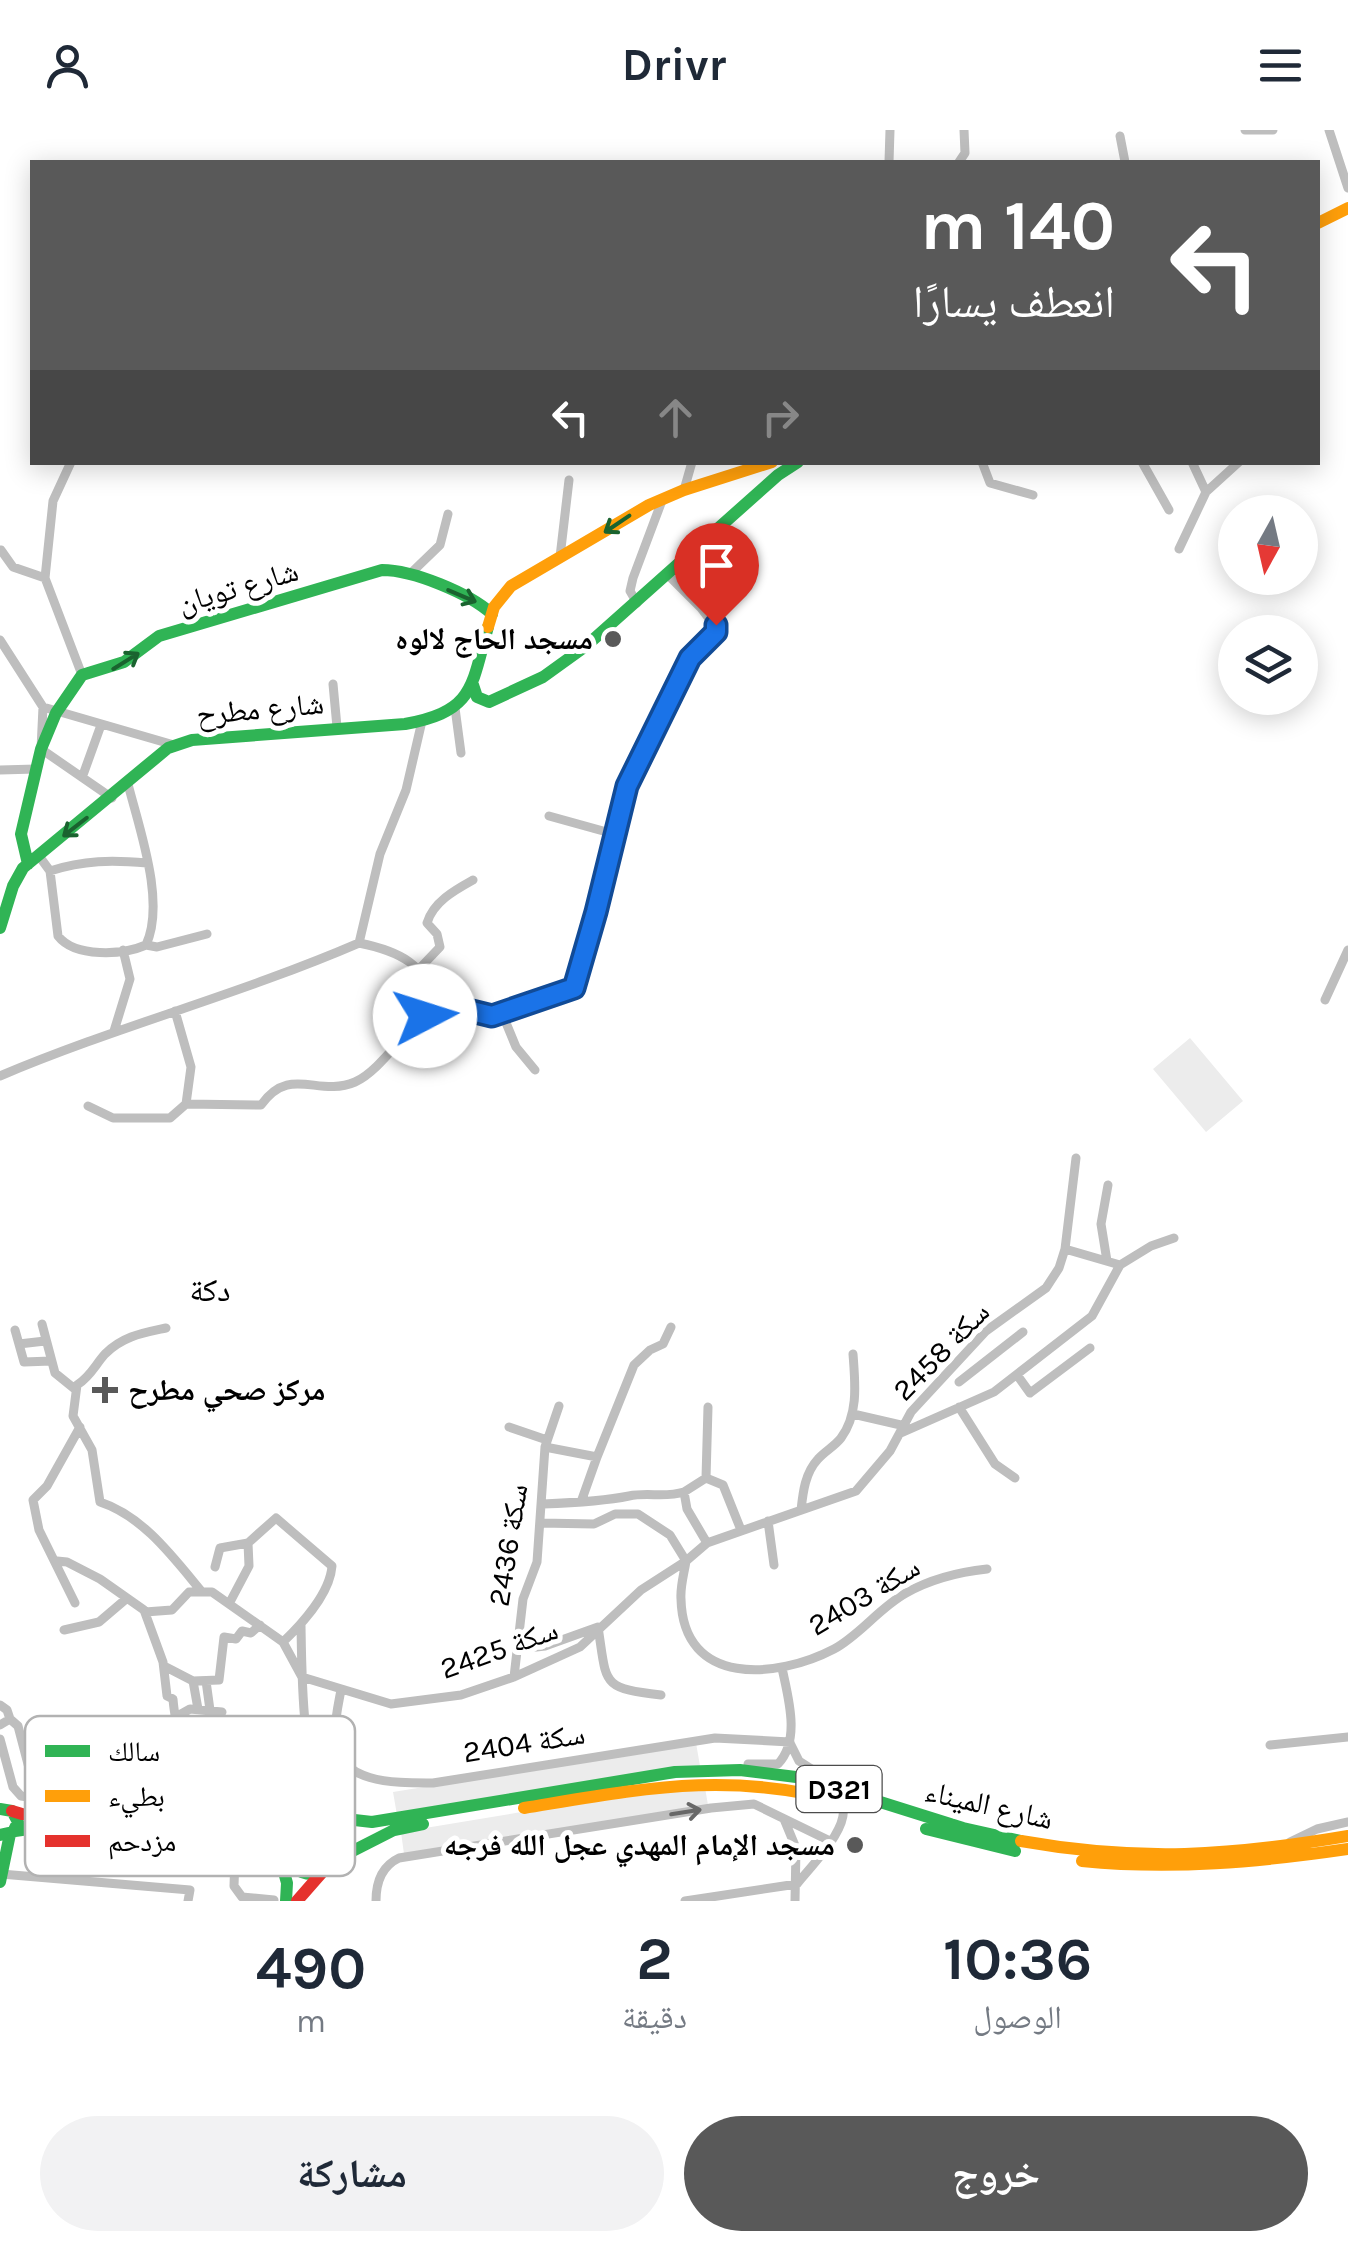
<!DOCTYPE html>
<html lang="ar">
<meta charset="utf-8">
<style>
:root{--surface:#fff;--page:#f2f2f3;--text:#1f2937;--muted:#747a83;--accent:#595959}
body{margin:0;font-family:Karla,"Noto Naskh Arabic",sans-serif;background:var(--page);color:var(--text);direction:rtl;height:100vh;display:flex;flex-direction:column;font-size:38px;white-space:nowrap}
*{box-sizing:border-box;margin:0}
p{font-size:32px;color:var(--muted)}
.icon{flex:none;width:55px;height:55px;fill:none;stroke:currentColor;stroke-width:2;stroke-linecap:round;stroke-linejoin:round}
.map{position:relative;height:1771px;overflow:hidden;direction:ltr}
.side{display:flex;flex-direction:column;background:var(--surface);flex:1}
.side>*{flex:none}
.banner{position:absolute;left:30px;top:30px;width:1290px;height:305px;border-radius:0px;box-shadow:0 5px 25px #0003;direction:rtl;background:#595959;color:#fff;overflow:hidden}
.needle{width:65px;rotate:188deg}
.fabs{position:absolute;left:1218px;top:365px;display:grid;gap:20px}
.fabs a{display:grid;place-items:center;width:100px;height:100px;border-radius:50%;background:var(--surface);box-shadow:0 5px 25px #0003;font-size:50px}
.pin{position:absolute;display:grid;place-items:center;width:85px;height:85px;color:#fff;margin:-102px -42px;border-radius:50% 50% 50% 0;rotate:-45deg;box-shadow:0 0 10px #0007}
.pin .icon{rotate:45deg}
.me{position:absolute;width:110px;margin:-55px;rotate:85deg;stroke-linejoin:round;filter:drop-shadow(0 0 8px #0008)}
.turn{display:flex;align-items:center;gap:35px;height:210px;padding:0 40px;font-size:45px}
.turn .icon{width:130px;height:130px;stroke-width:2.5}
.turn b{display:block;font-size:70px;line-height:85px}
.lanes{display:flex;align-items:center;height:95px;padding:0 40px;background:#0003;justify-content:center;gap:50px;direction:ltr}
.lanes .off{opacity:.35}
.eta{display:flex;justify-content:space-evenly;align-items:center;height:170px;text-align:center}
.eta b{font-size:60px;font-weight:700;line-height:70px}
.cta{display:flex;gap:20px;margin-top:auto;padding:20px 40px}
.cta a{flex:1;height:115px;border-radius:60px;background:var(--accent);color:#fff;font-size:40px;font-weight:700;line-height:115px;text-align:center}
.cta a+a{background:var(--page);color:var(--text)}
header{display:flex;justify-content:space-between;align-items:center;height:130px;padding:0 40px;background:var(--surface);font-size:45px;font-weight:700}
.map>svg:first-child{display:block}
</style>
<header><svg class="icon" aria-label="menu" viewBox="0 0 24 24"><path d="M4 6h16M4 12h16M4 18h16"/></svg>Drivr<svg class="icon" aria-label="person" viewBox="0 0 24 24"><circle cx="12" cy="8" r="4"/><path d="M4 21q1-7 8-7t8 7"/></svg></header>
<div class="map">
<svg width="1348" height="1771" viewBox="0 0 1348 1771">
<rect width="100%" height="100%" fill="#fff"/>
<path fill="#ececec" d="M 1190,908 L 1243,971 L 1206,1002 L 1153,939 Z
M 696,1613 L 700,1636 L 397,1685 L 393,1662 Z
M 704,1652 L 708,1675 L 404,1724 L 401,1702 Z"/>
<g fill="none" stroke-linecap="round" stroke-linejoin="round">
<path stroke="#bebebe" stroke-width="9" d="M 1245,0 L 1273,0
M 1329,0 L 1348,58
M 1120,6 L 1125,32
M 889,32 L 890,0
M 959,32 L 965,23 L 964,0
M 982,332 L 990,353 L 1033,365
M 1142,332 L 1169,380
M 1192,332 L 1206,362
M 684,360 L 692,332
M 1179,419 L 1206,362 L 1239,332
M 1,420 L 13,437 L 45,448 L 82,545
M 560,427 L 569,350
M 410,444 L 440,415 L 448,384
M 45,448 L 53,371 L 71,332
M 637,473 L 630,461 L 633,448 L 663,368
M 0,510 L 43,577 L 174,615
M 333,554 L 337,597
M 43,577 L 41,619 L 112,668
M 455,578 L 461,623
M 0,640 L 36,639
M 83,645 L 101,595
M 549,686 L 614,704
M 39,726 L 50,741 L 58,806 C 75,828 123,825 146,815 C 166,772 139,698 128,654
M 50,741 C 84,730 112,730 147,733
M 359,813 C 404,822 420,834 443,874
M 146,815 L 157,817 L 207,804
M 420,838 L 440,817 L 437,804 L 427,793 C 433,772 455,760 473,750
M 1325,870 L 1348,820
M 175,881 L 191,937 L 186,974
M 502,883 L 516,917 L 535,940
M 114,901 L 130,849 L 123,820
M 0,946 C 118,896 241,864 359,813 L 380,724 L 406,660 L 422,591
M 88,976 L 113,988 L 170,988 L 186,974 L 261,975 C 290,934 318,968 355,952 C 382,940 408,895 436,876 L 443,874 L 492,886 L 574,859 L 627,656 L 689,529 L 717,499 L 701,478 L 666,443
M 1065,1119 L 1120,1135
M 1107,1131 L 1101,1094 L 1108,1055
M 42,1194 L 55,1243 L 76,1260
M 166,1198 C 143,1203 123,1206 105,1224 C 95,1235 91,1246 77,1255 L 73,1286 L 92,1320 L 100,1372 C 143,1386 173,1427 202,1462
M 15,1200 L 24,1232 L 51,1231
M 19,1214 L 45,1211
M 1017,1245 L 1030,1263 L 1090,1218
M 959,1252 L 1023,1202
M 959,1277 L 995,1334 L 1015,1348
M 853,1284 L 905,1296
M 509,1297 L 547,1310
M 901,1303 L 994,1262 L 1092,1186 L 1120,1135 L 1151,1116 L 1174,1108
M 545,1317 L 559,1276
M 706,1348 L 723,1355 L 741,1400
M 581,1372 L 597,1327
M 543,1374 C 569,1373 605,1371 629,1366 C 648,1362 665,1368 684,1362
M 801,1380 C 803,1362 805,1343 818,1329 C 825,1321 835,1316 841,1308 C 859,1284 855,1252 853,1224
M 768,1391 L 774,1435
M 541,1393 L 594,1394 L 615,1384 L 638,1384 L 670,1405 L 686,1431 C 684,1444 680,1457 681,1469 C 683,1557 777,1549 834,1519 C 860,1505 879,1478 906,1463 C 931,1449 959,1442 987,1439
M 248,1413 L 276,1388 L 332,1436 C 330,1463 302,1494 283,1512
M 707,1413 L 687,1379 L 684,1362 L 706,1348 L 708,1277
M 57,1431 L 67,1432 L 100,1449 L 144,1480 L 163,1532 L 167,1566 L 173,1569 C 175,1597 184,1623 189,1651
M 215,1437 L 220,1418 L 248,1413
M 230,1472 L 249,1436 L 248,1413
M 75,1473 L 39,1400 L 33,1370 L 47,1356 L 80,1297
M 145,1482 L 172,1480 L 189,1462 L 212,1462 L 283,1512 L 302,1547
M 301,1495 C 302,1559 302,1623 326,1683
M 64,1500 L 99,1492 L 126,1469
M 519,1519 L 545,1516 L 598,1497 C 607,1554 600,1558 661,1565
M 164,1536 L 193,1551 L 219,1550 L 224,1507 L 236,1509 L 242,1501 L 251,1503 L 260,1495
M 302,1547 L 391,1574 L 461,1565 L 514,1547 L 580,1517 L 641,1460 L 686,1431 L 707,1413 L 856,1361 L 890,1321 L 911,1282 L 986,1201 L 1046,1158 L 1059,1138 L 1065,1119 L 1076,1028
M 514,1547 L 523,1469 L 537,1432 L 545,1317 L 597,1327 L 634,1235 L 650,1220 L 663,1214 L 671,1197
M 193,1551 L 198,1579
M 206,1551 L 210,1580
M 341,1560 C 338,1576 334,1593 335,1608 C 337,1655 399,1653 433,1653 L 715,1608 L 790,1612
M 0,1575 L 7,1580 L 10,1589
M 174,1588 L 190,1579 L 222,1582
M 0,1595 L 10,1589 L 18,1596 L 34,1657 L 31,1665
M 0,1609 L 13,1657 L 21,1666 L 49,1670 L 110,1655 L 188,1656 L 189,1651 L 210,1647
M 790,1613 L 799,1631 L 824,1647
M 1270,1615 L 1348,1607
M 138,1618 L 153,1618 L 180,1604
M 748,1634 L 778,1634 C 801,1610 788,1567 782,1538
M 295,1680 L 306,1663 L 309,1649
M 117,1683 L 108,1681 L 100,1672 L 86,1603 L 92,1599 L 137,1599 L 139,1622 L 131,1657
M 784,1689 L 796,1718 L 795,1771
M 1290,1712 L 1317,1699 L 1348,1692
M 235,1726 L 234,1756 L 242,1767 L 274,1770
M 1,1744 L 190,1760 L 188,1771
M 376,1771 C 376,1753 382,1736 399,1728 L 711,1678 L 754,1674 L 830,1711
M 685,1771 L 797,1754 C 811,1736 854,1694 841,1672"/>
<path stroke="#30b455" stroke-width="12" d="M 473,555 L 477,567 L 489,572 L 543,547 L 586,516 L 778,345 L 798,332
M 28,734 L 21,704 L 41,619 L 56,583 L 82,545 L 124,532 L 159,506 L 382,440 C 413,440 469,463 492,484
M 0,798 L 13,756 L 23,738 L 168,618 L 192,610 L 405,594 C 474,581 471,558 488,497
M 0,1679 L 12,1681 L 18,1692 L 13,1702 L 0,1705
M 328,1687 L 372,1692 L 675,1642 L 740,1640 L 804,1648 L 963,1698 L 1021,1711
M 926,1699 L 1015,1721
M 15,1701 L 57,1695 L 233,1703 C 241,1705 249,1706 256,1709 C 278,1720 303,1762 330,1735 C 338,1727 340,1716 338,1706 C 335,1695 328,1688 319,1681 L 294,1682 L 277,1700 L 279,1726
M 280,1728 L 287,1753 L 286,1771
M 335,1730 L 394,1700 L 423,1694
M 0,1752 L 10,1704"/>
<path stroke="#ff9f0a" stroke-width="12" d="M 1318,93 L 1348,78
M 488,497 L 494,477 L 511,456 L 649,375 L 684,360 L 772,332
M 524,1678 C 646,1658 730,1640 852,1674
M 1021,1711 C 1139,1732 1231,1726 1348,1706
M 1082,1731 C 1172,1740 1259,1732 1348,1719"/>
<path stroke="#e5322d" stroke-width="12" d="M 12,1681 L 22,1684 L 261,1692 L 287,1686
M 297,1771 L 325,1739"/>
</g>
<defs><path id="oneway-shaft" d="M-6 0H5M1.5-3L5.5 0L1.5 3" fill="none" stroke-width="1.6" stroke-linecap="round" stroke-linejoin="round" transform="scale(2.5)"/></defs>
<g stroke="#1a632f">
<use href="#oneway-shaft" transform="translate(617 394) rotate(146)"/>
<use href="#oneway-shaft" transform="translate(462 466) rotate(23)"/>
<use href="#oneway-shaft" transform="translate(126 531) rotate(-32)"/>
<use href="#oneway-shaft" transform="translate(75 697) rotate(142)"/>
</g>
<use stroke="#686868" href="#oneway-shaft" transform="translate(686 1682) rotate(-9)"/>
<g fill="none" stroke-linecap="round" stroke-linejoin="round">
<defs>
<path id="route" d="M 425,886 L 443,874 L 492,886 L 574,858 L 596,782 L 627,656 L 690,528 L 716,502 L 716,495"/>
</defs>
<use href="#route" stroke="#114b97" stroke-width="25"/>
<use href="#route" stroke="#1a73e8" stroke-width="18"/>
</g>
<g fill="#595959" stroke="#fff" stroke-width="4">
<circle cx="613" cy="509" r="10"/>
<path d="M100 1245h10v10h10v10h-10v10h-10v-10h-10v-10h10z"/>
<circle cx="855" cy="1715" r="10"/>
</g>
<g text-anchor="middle" stroke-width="10" stroke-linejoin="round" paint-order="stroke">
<rect fill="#fff" stroke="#4c4c4c" stroke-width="2.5" x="796.5" y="1636" width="85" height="46" rx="8"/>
<g font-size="28" font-weight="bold" fill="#000">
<text x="839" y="1669">D321</text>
</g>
<g font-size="30" fill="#000" stroke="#fff">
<text transform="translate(238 457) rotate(-16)" y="10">شارع تويان</text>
<text transform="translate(260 579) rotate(-5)" y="10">شارع مطرح</text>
<text transform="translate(941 1221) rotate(-46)" y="10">سكة 2458</text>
<text transform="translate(508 1415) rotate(-81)" y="10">سكة 2436</text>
<text transform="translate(864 1466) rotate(-31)" y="10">سكة 2403</text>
<text transform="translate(499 1519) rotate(-20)" y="10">سكة 2425</text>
<text transform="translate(524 1613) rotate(-9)" y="10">سكة 2404</text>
<text transform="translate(989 1675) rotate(13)" y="10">شارع الميناء</text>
</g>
<g font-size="30" font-weight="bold" fill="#000" stroke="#fff" text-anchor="end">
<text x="593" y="519">مسجد الحاج لالوه</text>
<text x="128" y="1270" text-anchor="start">مركز صحي مطرح</text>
<text x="835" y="1725">مسجد الإمام المهدي عجل الله فرجه</text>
</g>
<g font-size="32" fill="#000" stroke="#fff">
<text x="210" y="1171">دكة</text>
</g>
</g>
<rect x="25" y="1586" width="330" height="160" rx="15" fill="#fff" stroke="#b2b2b2" stroke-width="2.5"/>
<rect x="45" y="1615" width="45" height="12" fill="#30b455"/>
<rect x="45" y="1660" width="45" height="12" fill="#ff9f0a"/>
<rect x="45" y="1705" width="45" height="12" fill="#e5322d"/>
<g font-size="28" fill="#000">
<text x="108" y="1631">سالك</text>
<text x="108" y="1676">بطيء</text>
<text x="108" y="1721">مزدحم</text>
</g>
</svg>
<div class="fabs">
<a><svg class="needle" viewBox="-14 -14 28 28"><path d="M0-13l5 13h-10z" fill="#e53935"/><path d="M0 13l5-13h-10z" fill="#747a83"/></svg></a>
<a><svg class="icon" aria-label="layers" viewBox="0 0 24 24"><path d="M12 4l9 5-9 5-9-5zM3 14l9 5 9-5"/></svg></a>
</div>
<div class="pin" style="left:716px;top:495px;background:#d93025"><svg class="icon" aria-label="arrive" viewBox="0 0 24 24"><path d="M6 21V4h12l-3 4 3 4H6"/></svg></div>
<svg class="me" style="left:425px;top:886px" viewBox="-20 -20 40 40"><circle r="19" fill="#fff"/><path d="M0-13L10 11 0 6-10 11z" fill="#1a73e8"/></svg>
<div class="banner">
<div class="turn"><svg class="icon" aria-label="left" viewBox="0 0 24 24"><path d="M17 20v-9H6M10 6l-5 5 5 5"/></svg><div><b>140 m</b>انعطف يسارًا</div></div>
<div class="lanes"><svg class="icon" aria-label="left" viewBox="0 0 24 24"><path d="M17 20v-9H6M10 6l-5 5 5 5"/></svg><svg class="icon off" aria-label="ahead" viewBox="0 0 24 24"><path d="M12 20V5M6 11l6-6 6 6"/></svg><svg class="icon off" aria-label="right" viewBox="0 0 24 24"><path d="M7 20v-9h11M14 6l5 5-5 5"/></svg></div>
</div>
</div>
<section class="side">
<div class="eta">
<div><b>10:36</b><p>الوصول</p></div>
<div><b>2</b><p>دقيقة</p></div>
<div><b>490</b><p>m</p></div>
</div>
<div class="cta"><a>خروج</a><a>مشاركة</a></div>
</section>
